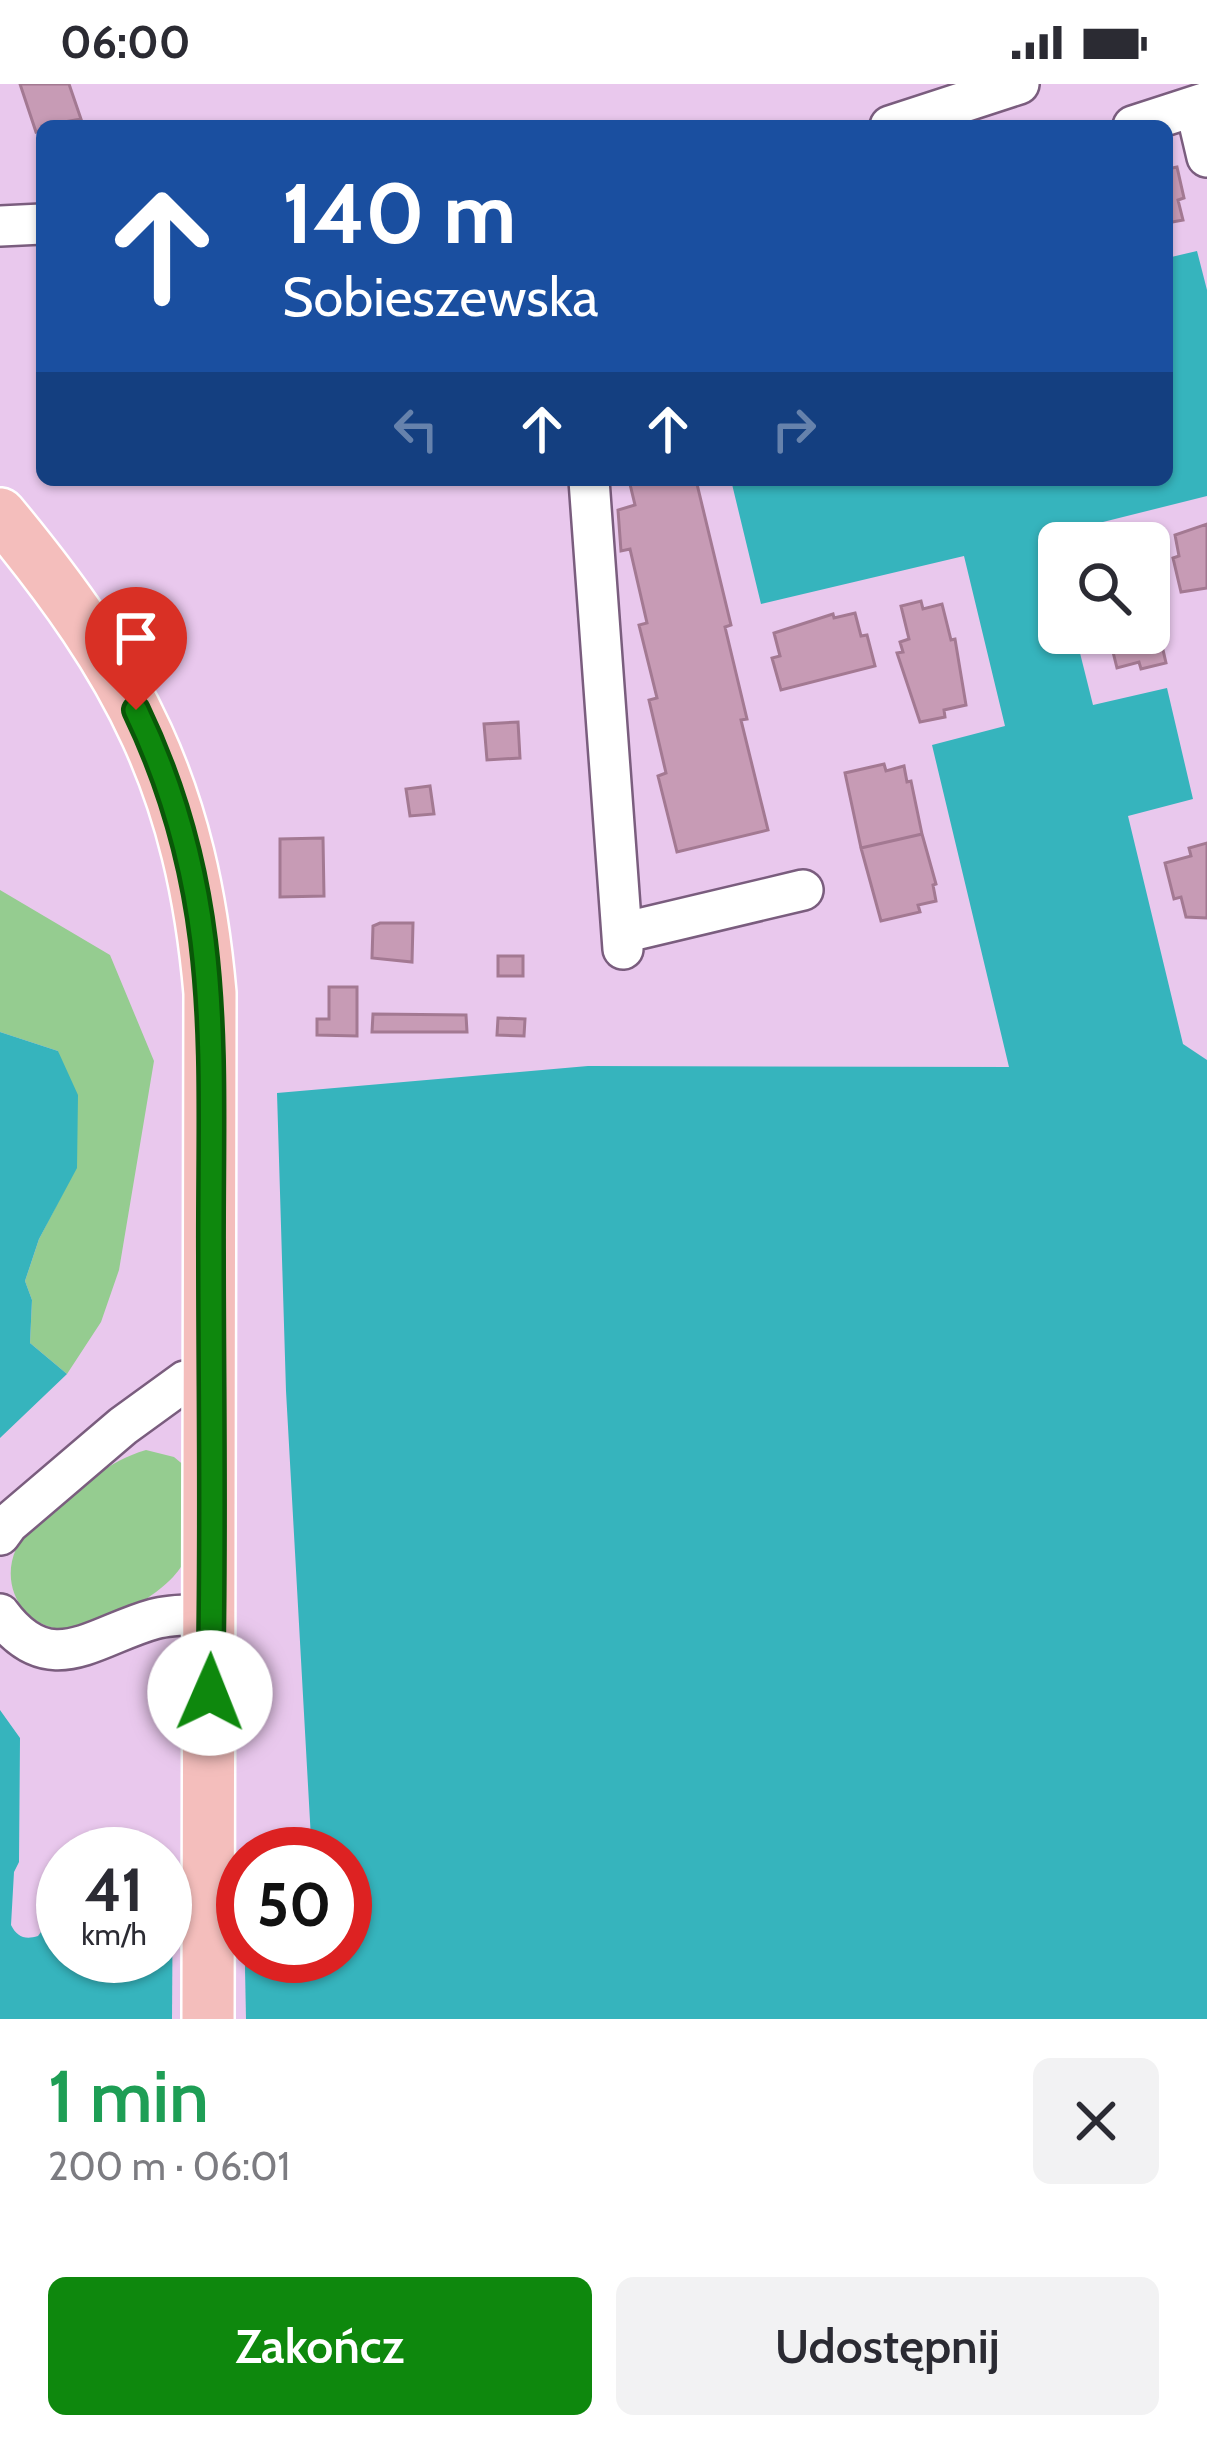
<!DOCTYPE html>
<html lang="pl">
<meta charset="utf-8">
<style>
:root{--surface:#fff;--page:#f2f2f3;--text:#2b2b33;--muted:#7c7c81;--accent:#0e880d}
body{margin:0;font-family:Cabin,sans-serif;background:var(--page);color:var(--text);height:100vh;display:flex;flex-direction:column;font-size:45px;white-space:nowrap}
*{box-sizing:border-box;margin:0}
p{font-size:39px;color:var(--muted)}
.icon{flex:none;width:66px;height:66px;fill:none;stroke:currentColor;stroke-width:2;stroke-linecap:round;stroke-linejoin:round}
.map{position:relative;height:1935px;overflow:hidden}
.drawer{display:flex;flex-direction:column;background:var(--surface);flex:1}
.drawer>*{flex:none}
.guide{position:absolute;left:36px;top:36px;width:1137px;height:366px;border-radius:18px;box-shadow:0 3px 9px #0004;background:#1a4fa0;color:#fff;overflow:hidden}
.buttons{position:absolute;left:1038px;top:438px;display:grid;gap:24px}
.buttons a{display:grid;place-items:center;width:132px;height:132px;border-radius:18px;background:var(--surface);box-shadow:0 3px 9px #0004;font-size:60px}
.speed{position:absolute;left:36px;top:1743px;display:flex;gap:24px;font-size:60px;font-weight:700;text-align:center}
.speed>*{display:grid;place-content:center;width:156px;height:156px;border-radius:50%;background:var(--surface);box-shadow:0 3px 9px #0004;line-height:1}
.speed small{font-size:30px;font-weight:400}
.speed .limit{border:18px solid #d22;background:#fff;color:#111}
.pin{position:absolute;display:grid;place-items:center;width:102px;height:102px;color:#fff;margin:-123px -51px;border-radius:50% 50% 50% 0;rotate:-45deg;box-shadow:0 0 12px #0007}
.pin .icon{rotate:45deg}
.me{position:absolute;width:132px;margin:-66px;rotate:1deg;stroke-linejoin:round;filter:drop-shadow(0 0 9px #0008)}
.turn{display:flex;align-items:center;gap:42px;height:252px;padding:0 48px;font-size:54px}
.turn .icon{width:156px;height:156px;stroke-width:2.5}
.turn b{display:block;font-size:84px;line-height:102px}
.lanes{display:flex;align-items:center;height:114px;padding:0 48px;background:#0003;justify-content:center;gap:60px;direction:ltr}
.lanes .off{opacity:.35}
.round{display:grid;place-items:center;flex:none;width:126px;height:126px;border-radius:18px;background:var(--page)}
.summary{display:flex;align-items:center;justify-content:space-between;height:204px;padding:0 48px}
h1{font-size:72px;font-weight:600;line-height:90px;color:#1e9e55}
.button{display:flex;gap:24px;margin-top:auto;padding:24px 48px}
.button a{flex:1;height:138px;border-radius:18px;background:var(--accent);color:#fff;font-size:48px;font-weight:600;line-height:138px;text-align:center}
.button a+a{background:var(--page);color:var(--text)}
.status{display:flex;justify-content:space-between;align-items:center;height:84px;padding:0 60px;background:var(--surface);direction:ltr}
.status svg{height:33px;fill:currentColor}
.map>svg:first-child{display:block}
</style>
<div class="status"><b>06:00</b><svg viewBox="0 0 49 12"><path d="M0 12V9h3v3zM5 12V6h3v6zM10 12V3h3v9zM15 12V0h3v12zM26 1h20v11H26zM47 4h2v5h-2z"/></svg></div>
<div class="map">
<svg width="1207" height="1935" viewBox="0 0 1207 1935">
<rect width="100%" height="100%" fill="#e9c8ed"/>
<path fill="#95cc90" d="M 0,806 L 110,871 L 154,977 L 119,1186 L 101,1238 L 67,1290 L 30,1259 L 32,1216 L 25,1197 L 39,1155 L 76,1084 L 58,967 L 0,948 Z
M 146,1366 L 174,1373 L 186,1383 C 186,1411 193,1450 185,1475 C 173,1508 95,1549 61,1545 C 22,1541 0,1501 16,1465 C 25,1448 41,1438 55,1426 C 86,1400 106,1378 146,1366 Z"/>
<path fill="#36b4bd" d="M 1197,167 L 1207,206 L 1207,412 L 1051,451 L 1059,482 L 1059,549 L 1075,549 L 1093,621 L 1167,604 L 1193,715 L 1128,732 L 1183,960 L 1207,976 L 1207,1935 L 0,1935 L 0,1626 L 20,1654 L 19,1778 L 14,1788 L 11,1841 C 17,1853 25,1856 38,1852 L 44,1844 L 53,1788 L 63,1788 L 63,1872 L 165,1872 L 165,1788 L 243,1789 L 243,1872 L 345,1872 L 345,1770 L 286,1770 L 311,1755 L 286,1307 L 277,1009 L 588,982 L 1009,983 L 932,661 L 1005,642 L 964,472 L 761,520 L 731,396 L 1167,396 L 1167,174 Z
M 0,948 L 58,967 L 78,1011 L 77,1084 L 39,1155 L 25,1197 L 32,1216 L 30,1259 L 67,1290 L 0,1354 Z"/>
<path fill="#e9c8ed" d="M 173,1782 L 243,1783 L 246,1935 L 172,1935 Z"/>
<path fill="#c79bb5" stroke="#a37992" stroke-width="3" d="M 20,0 L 69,0 L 81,35 L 42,42 L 42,46 L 36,48 Z
M 1177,83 L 1184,114 L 1178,116 L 1183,136 L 1167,139 L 1167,85 Z
M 629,396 L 696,396 L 731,541 L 725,543 L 747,635 L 741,636 L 768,746 L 677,768 L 658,692 L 666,689 L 649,616 L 657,614 L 639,541 L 647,539 L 630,465 L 621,467 L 618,426 L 635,421 Z
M 1207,440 L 1207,504 L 1181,508 L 1173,474 L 1179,472 L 1175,451 Z
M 1149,506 L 1155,507 L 1164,542 L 1158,544 L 1166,579 L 1141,585 L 1139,578 L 1117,584 L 1110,556 L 1106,556 L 1104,549 L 1149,549 Z
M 921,517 L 923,525 L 942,520 L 951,556 L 955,555 L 966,621 L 944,626 L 945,633 L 920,638 L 897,569 L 903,568 L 900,558 L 909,555 L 901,522 Z
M 855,529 L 861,552 L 867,551 L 875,582 L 781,606 L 772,574 L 780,572 L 774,549 L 833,530 L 834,534 Z
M 518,638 L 520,674 L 487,676 L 484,640 Z
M 884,680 L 886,687 L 904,682 L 907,698 L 911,697 L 922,750 L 861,764 L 845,689 Z
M 430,702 L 434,730 L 410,732 L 406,705 Z
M 922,750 L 936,800 L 933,801 L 936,817 L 918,821 L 920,828 L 881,837 L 861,764 Z
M 323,754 L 324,812 L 280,813 L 280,755 Z
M 1207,759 L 1207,834 L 1186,833 L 1181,813 L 1174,815 L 1165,779 L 1191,772 L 1189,764 Z
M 380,839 L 413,839 L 412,878 L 372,874 L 373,842 Z
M 498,872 L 523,872 L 523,892 L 498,892 Z
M 329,903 L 357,903 L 357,952 L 317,951 L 317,935 L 329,935 Z
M 373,930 L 466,931 L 467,948 L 372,948 Z
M 498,934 L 525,935 L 524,952 L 497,951 Z"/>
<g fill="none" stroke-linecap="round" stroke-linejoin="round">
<defs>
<path id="minor" d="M 1195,22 L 1207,73
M 890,42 L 1019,0
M 1133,42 L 1207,18
M 0,142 L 42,140
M 589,396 L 623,865
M 622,849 L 803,806
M 0,1451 L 8,1440 L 123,1342 L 185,1297 L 211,1297
M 0,1530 C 50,1598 95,1551 154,1535 C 172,1530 193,1531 212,1530"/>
<path id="major" d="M 0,430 C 130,587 192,703 210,909 L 208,1935"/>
</defs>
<use href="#minor" stroke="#7a5d7e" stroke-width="44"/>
<use href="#major" stroke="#fff" stroke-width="56"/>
<use href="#minor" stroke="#fff" stroke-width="39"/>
<use href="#major" stroke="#f4bebc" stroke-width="51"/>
</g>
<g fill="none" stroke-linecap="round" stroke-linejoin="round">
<defs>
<path id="route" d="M 136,626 C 226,813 210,972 211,1171 C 211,1317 214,1463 210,1609"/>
</defs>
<use href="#route" stroke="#095808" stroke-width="30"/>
<use href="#route" stroke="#0e880d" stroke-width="21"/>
</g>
</svg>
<div class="buttons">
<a><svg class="icon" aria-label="search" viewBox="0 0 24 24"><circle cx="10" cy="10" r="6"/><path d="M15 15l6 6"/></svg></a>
</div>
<div class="speed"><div>41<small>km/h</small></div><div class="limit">50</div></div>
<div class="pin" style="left:136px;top:626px;background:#d93025"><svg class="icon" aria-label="arrive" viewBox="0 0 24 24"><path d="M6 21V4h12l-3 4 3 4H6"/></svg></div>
<svg class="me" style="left:210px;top:1609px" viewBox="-20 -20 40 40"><circle r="19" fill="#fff"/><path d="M0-13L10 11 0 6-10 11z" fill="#0e880d"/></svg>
<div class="guide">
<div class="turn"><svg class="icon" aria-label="ahead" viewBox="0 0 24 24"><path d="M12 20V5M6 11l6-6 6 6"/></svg><div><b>140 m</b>Sobieszewska</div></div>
<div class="lanes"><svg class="icon off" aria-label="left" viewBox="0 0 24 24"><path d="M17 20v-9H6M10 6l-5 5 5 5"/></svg><svg class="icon" aria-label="ahead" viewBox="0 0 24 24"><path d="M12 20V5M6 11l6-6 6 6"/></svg><svg class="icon" aria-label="ahead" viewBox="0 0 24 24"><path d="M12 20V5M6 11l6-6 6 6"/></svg><svg class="icon off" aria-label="right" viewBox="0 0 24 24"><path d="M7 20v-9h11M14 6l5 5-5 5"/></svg></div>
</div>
</div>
<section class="drawer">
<div class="summary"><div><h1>1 min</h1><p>200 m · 06:01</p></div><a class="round"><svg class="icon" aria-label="close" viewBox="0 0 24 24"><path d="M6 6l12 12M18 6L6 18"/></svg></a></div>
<div class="button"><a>Zakończ</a><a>Udostępnij</a></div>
</section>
